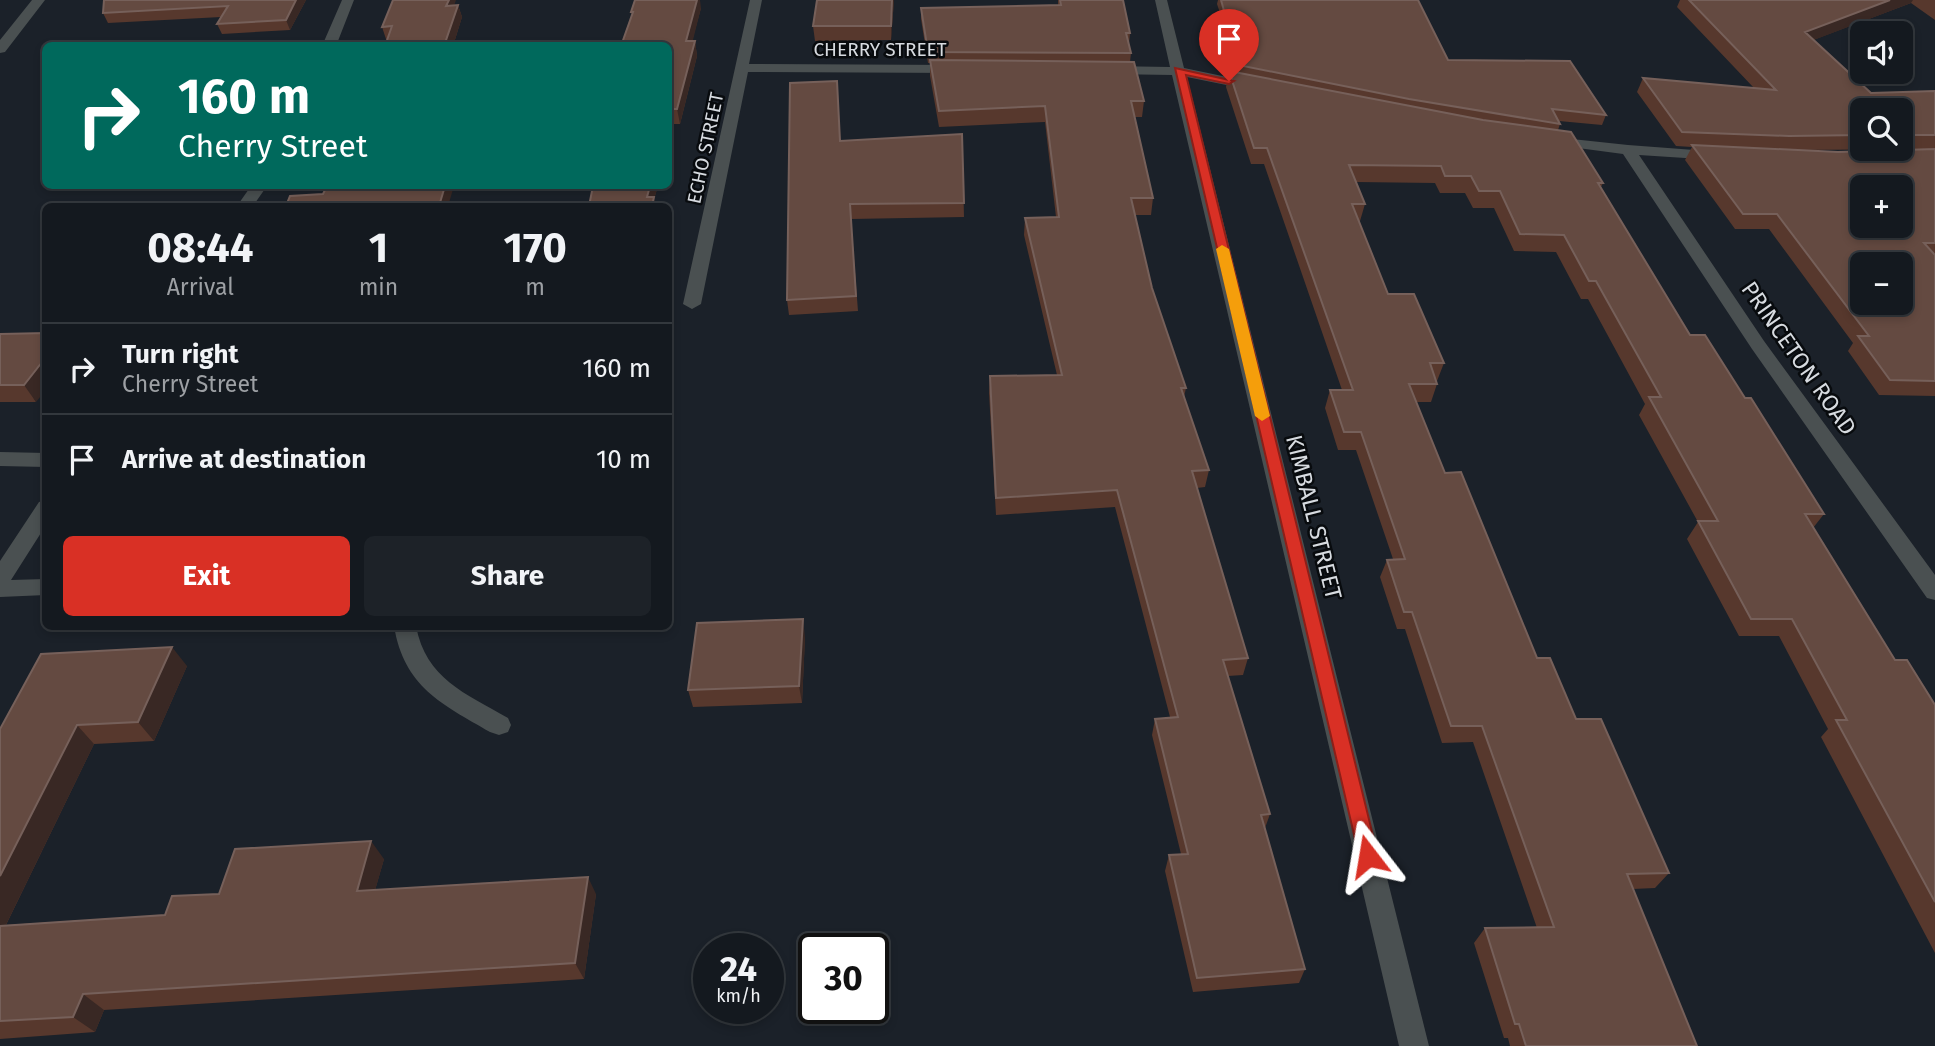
<!DOCTYPE html>
<meta charset="utf-8">
<style>
:root{--surface:#14191f;--page:#1d2228;--text:#f1f3f6;--muted:#9da0a4;--line:#33383d;--accent:#d93025}
body{margin:0;font-family:"Fira Sans",sans-serif;background:var(--page);color:var(--text);height:100vh;display:flex;flex-direction:column;font-size:26px;white-space:nowrap}
*{box-sizing:border-box;margin:0}
p{font-size:23px;color:var(--muted)}
.icon{flex:none;width:38px;height:38px;fill:none;stroke:currentColor;stroke-width:2;stroke-linecap:round;stroke-linejoin:round}
.map{position:relative;flex:1;overflow:hidden}
.panel{position:absolute;left:42px;top:203px;width:630px;height:427px;display:flex;flex-direction:column;background:var(--surface);border-radius:10px;box-shadow:0 4px 10px #0003,0 0 0 2px var(--line)}
.panel>*{flex:none}
.guide{position:absolute;left:42px;top:42px;width:630px;height:147px;border-radius:10px;box-shadow:0 4px 10px #0003,0 0 0 2px var(--line);background:#00695c;color:#fff;overflow:hidden}
.tools{position:absolute;left:1850px;top:21px;display:grid;gap:14px}
.tools a{display:grid;place-items:center;width:63px;height:63px;border-radius:10px;background:var(--surface);box-shadow:0 4px 10px #0003,0 0 0 2px var(--line);font-size:35px}
.speed{position:absolute;left:693px;top:933px;display:flex;gap:14px;font-size:35px;font-weight:700;text-align:center}
.speed>*{display:grid;place-content:center;width:91px;height:91px;border-radius:50%;background:var(--surface);box-shadow:0 4px 10px #0003,0 0 0 2px var(--line);line-height:1}
.speed small{font-size:18px;font-weight:400}
.speed .limit{border:4px solid #111;border-radius:10px;background:#fff;color:#111}
.pin{position:absolute;display:grid;place-items:center;width:60px;height:60px;color:#fff;margin:-72px -30px;border-radius:50% 50% 50% 0;rotate:-45deg;box-shadow:0 0 7px #0007}
.pin .icon{rotate:45deg}
.me{position:absolute;width:77px;margin:-38px;rotate:346deg;stroke-linejoin:round;filter:drop-shadow(0 0 5px #0008)}
.turn{display:flex;align-items:center;gap:24px;height:147px;padding:0 21px;font-size:32px}
.turn .icon{width:91px;height:91px;stroke-width:2.5}
.turn b{display:block;font-size:49px;line-height:60px}
.eta{display:flex;justify-content:space-evenly;align-items:center;height:119px;text-align:center}
.eta b{font-size:42px;font-weight:700;line-height:49px}
.action{display:flex;gap:14px;margin-top:auto;padding:14px 21px}
.action a{flex:1;height:80px;border-radius:10px;background:var(--accent);color:#fff;font-size:28px;font-weight:700;line-height:80px;text-align:center}
.action a+a{background:var(--page);color:var(--text)}
ul{padding:0;list-style:none}
li{display:flex;align-items:center;gap:21px;height:91px;padding:0 21px;border-top:2px solid var(--line)}
li div{flex:1}
li b{display:block;font-size:26px}
li em{font-style:normal}
.map>svg:first-child{display:block}
</style>
<div class="map">
<svg width="1935" height="1046" viewBox="0 0 1935 1046">
<rect width="100%" height="100%" fill="#1b2129"/>
<g fill="none" stroke-linecap="round" stroke-linejoin="round">
<path fill="#4a5051" fill-rule="evenodd" d="M 32,0 L 45,0 L 5,52 L 0,53 L 0,40 Z
M 342,0 L 354,0 L 336,46 L 322,46 Z
M 750,0 L 762,0 L 749,64 L 957,65 L 964,69 L 957,73 L 748,72 L 701,304 L 692,309 L 683,304 Z
M 1155,0 L 1167,0 L 1184,68 L 1256,83 L 1263,87 L 1256,91 L 1187,77 L 1429,1046 L 1399,1046 L 1172,75 L 1108,74 L 1101,70 L 1108,66 L 1170,67 Z
M 1553,137 L 1628,145 L 1721,152 L 1724,155 L 1716,160 L 1639,155 L 1764,341 L 1935,575 L 1935,600 L 1927,598 L 1752,349 L 1623,154 L 1548,144 L 1546,141 L 1548,138 Z
M 251,186 L 267,186 L 253,206 L 237,206 Z
M 0,452 L 46,453 L 46,467 L 0,466 Z
M 46,500 L 46,525 L 11,580 L 46,579 L 46,595 L 0,597 L 0,561 L 39,502 Z
M 394,626 L 416,626 C 426,679 465,693 508,718 L 511,725 L 508,732 L 499,735 L 490,732 C 442,704 404,687 394,626 Z"/>
</g>
<path fill="#57382d" fill-rule="evenodd" d="M 104,0 L 306,0 L 290,30 L 222,34 L 217,24 L 221,17 L 108,23 L 103,13 Z
M 817,0 L 894,0 L 891,40 L 815,41 L 813,26 Z
M 1058,0 L 1123,0 L 1130,33 L 1129,44 L 1131,53 L 1130,62 L 1144,101 L 1142,117 L 1135,117 L 1153,198 L 1151,215 L 1135,215 L 1152,288 L 1186,388 L 1184,397 L 1209,470 L 1205,487 L 1197,488 L 1248,658 L 1243,675 L 1228,676 L 1270,814 L 1265,828 L 1305,969 L 1299,983 L 1193,992 L 1165,871 L 1169,855 L 1181,854 L 1152,735 L 1155,719 L 1170,717 L 1115,507 L 996,515 L 989,393 L 990,376 L 1057,375 L 1024,235 L 1025,218 L 1056,217 L 1045,122 L 939,127 L 930,76 L 930,63 L 928,63 L 921,19 L 921,8 L 1058,5 Z
M 1218,0 L 1418,0 L 1448,60 L 1606,115 L 1602,125 L 1559,121 L 1560,124 L 1558,130 L 1603,183 L 1601,187 L 1690,335 L 1745,398 L 1824,514 L 1813,528 L 1895,660 L 1935,705 L 1935,953 L 1821,737 L 1828,729 L 1779,636 L 1739,636 L 1687,539 L 1698,522 L 1639,415 L 1645,404 L 1588,299 L 1581,299 L 1556,252 L 1514,251 L 1494,208 L 1473,208 L 1465,193 L 1440,193 L 1435,183 L 1356,182 L 1365,204 L 1360,221 L 1359,221 L 1388,294 L 1444,363 L 1437,381 L 1436,381 L 1437,384 L 1431,402 L 1416,402 L 1445,473 L 1537,658 L 1576,719 L 1669,873 L 1655,888 L 1633,889 L 1697,1046 L 1510,1046 L 1508,1038 L 1504,1038 L 1474,943 L 1485,928 L 1537,928 L 1473,742 L 1442,743 L 1405,629 L 1397,629 L 1380,577 L 1387,560 L 1393,559 L 1356,450 L 1338,450 L 1325,408 L 1330,390 L 1342,390 L 1264,164 L 1251,164 L 1226,87 L 1228,74 L 1222,73 L 1212,36 L 1213,25 L 1224,25 L 1217,4 Z
M 1680,0 L 1935,0 L 1935,20 L 1911,3 L 1813,40 L 1871,93 L 1935,91 L 1935,149 L 1798,150 L 1838,152 L 1935,149 L 1935,396 L 1879,395 L 1848,351 L 1853,343 L 1769,229 L 1735,229 L 1685,160 L 1692,147 L 1676,146 L 1637,92 L 1643,78 L 1754,88 L 1677,7 ZM 1862,110 L 1900,110 L 1900,149 L 1862,149 Z
M 455,5 L 458,5 L 462,17 L 453,46 L 385,46 L 387,39 L 386,39 L 382,27 Z
M 701,8 L 692,41 L 695,41 L 697,56 L 680,124 L 674,124 L 631,12 Z
M 962,134 L 964,217 L 851,219 L 858,311 L 789,315 L 787,300 L 841,141 Z
M 124,186 L 150,186 L 125,187 Z
M 579,186 L 658,186 L 654,199 L 593,189 L 580,190 Z
M 0,334 L 36,402 L 0,402 Z
M 805,637 L 802,703 L 693,707 L 688,690 Z
M 187,666 L 154,741 L 94,744 L 6,925 L 165,915 L 219,894 L 384,859 L 375,890 L 596,894 L 584,979 L 104,1010 L 95,1032 L 0,1039 L 0,729 Z"/>
<path fill="#392824" d="M 296,0 L 306,0 L 290,30 L 286,20 Z
M 449,0 L 456,0 L 450,18 L 446,6 Z
M 697,0 L 700,0 L 701,8 L 689,56 L 686,41 Z
M 892,0 L 894,0 L 891,40 L 891,26 Z
M 1890,0 L 1913,0 L 1911,3 L 1798,46 L 1805,32 Z
M 458,5 L 462,17 L 453,46 L 444,46 Z
M 695,41 L 697,56 L 680,124 L 677,109 Z
M 671,109 L 674,124 L 668,144 L 668,118 Z
M 445,186 L 454,186 L 448,206 L 439,206 Z
M 650,186 L 658,186 L 654,199 L 656,206 L 649,206 L 647,197 Z
M 46,357 L 46,390 L 36,402 L 24,385 Z
M 803,619 L 805,637 L 802,703 L 799,686 Z
M 172,647 L 187,666 L 154,741 L 138,722 Z
M 77,725 L 94,744 L 0,937 L 0,876 Z
M 371,841 L 384,859 L 370,908 L 357,891 Z
M 588,877 L 596,894 L 584,979 L 575,963 Z
M 83,994 L 104,1010 L 95,1032 L 73,1017 Z"/>
<path fill="#644a41" stroke="#76605a" stroke-width="2" fill-rule="evenodd" d="M 104,0 L 296,0 L 286,20 L 217,24 L 228,6 L 103,13 Z
M 393,0 L 449,0 L 446,6 L 458,5 L 444,46 L 385,46 L 392,26 L 382,27 Z
M 635,0 L 697,0 L 686,41 L 695,41 L 677,109 L 671,109 L 668,118 L 668,46 L 621,46 L 633,12 L 631,12 Z
M 817,0 L 892,0 L 891,26 L 813,26 Z
M 1060,0 L 1123,0 L 1130,33 L 1126,33 L 1131,53 L 928,52 L 921,8 L 1061,5 Z
M 1221,0 L 1418,0 L 1448,60 L 1570,61 L 1606,115 L 1552,109 L 1560,124 L 1409,99 L 1223,62 L 1213,25 L 1228,25 Z
M 1689,0 L 1890,0 L 1805,32 L 1871,93 L 1935,91 L 1935,135 L 1900,135 L 1900,110 L 1862,110 L 1862,135 L 1789,136 L 1682,132 L 1643,78 L 1776,90 Z
M 930,60 L 1134,62 L 1144,101 L 1131,101 L 1153,198 L 1131,198 L 1152,288 L 1186,388 L 1181,388 L 1209,470 L 1192,471 L 1248,658 L 1223,660 L 1270,814 L 1261,815 L 1305,969 L 1197,978 L 1169,855 L 1188,854 L 1155,719 L 1178,717 L 1117,490 L 996,498 L 990,376 L 1062,375 L 1025,218 L 1059,217 L 1045,106 L 939,111 Z
M 1229,71 L 1483,120 L 1571,132 L 1603,183 L 1598,183 L 1690,335 L 1705,335 L 1745,398 L 1751,398 L 1824,514 L 1805,514 L 1895,660 L 1907,660 L 1935,705 L 1935,902 L 1836,720 L 1847,720 L 1792,619 L 1751,619 L 1698,521 L 1718,521 L 1649,397 L 1661,397 L 1596,281 L 1589,281 L 1564,235 L 1520,234 L 1500,191 L 1479,191 L 1471,176 L 1445,176 L 1441,166 L 1349,165 L 1365,204 L 1352,204 L 1388,294 L 1414,294 L 1444,363 L 1430,363 L 1437,384 L 1409,384 L 1445,473 L 1461,472 L 1537,658 L 1550,658 L 1576,719 L 1601,719 L 1669,873 L 1627,874 L 1697,1046 L 1526,1046 L 1519,1024 L 1515,1024 L 1485,928 L 1554,927 L 1482,726 L 1451,726 L 1412,612 L 1404,612 L 1387,560 L 1405,559 L 1361,432 L 1344,432 L 1330,390 L 1353,390 L 1267,148 L 1254,148 Z
M 837,81 L 840,141 L 962,134 L 964,203 L 850,204 L 856,296 L 787,300 L 790,83 Z
M 1692,145 L 1838,152 L 1935,149 L 1935,243 L 1924,243 L 1935,255 L 1935,381 L 1890,380 L 1858,336 L 1869,336 L 1777,214 L 1743,214 ZM 1862,187 L 1900,187 L 1900,226 L 1862,226 ZM 1862,264 L 1900,264 L 1900,303 L 1862,303 Z
M 327,186 L 445,186 L 439,206 L 286,206 L 290,196 L 323,194 Z
M 593,186 L 650,186 L 647,197 L 654,197 L 652,206 L 589,206 Z
M 46,333 L 46,357 L 24,385 L 0,385 L 0,334 Z
M 803,619 L 799,686 L 688,690 L 697,623 Z
M 172,647 L 138,722 L 77,725 L 0,876 L 0,729 L 41,654 Z
M 371,841 L 357,891 L 588,877 L 575,963 L 83,994 L 73,1017 L 0,1021 L 0,926 L 165,915 L 172,896 L 219,894 L 235,849 Z"/>
<path fill="#d93025" stroke="#8d1f18" stroke-width="2" d="M 1175,68 L 1234,81 L 1229,84 L 1186,75 L 1378,856 L 1376,863 L 1368,865 L 1361,863 L 1359,856 Z"/>
<path fill="#f59e0b" d="M 1222,245 L 1229,249 L 1270,416 L 1262,421 L 1255,416 L 1216,249 Z"/>
<g text-anchor="middle" stroke-width="5" stroke-linejoin="round" paint-order="stroke">
<g font-size="19" fill="#d7dbe0" stroke="#080b0e">
<text x="880" y="56">CHERRY STREET</text>
<text transform="translate(705 148) rotate(-78)" y="7">ECHO STREET</text>
</g>
<g font-size="23" fill="#d7dbe0" stroke="#080b0e">
<text transform="translate(1799 358) rotate(55)" y="8">PRINCETON ROAD</text>
<text transform="translate(1314 517) rotate(76)" y="8">KIMBALL STREET</text>
</g>
</g>
</svg>
<div class="tools">
<a><svg class="icon" aria-label="sound" viewBox="0 0 24 24"><path d="M4 9h4l5-4v14l-5-4H4zM17 9q2 3 0 6"/></svg></a>
<a><svg class="icon" aria-label="search" viewBox="0 0 24 24"><circle cx="10" cy="10" r="6"/><path d="M15 15l6 6"/></svg></a>
<a>+</a>
<a>−</a>
</div>
<div class="speed"><div>24<small>km/h</small></div><div class="limit">30</div></div>
<div class="pin" style="left:1229px;top:81px;background:#d93025"><svg class="icon" aria-label="arrive" viewBox="0 0 24 24"><path d="M6 21V4h12l-3 4 3 4H6"/></svg></div>
<svg class="me" style="left:1368px;top:856px" viewBox="-20 -20 40 40"><path d="M0-17L14 15 0 8-14 15z" fill="#d93025" stroke="#fff" stroke-width="4"/></svg>
<div class="guide">
<div class="turn"><svg class="icon" aria-label="right" viewBox="0 0 24 24"><path d="M7 20v-9h11M14 6l5 5-5 5"/></svg><div><b>160 m</b>Cherry Street</div></div>
</div>
<section class="panel">
<div class="eta">
<div><b>08:44</b><p>Arrival</p></div>
<div><b>1</b><p>min</p></div>
<div><b>170</b><p>m</p></div>
</div>
<ul>
<li><svg class="icon" aria-label="right" viewBox="0 0 24 24"><path d="M7 20v-9h11M14 6l5 5-5 5"/></svg><div><b>Turn right</b><p>Cherry Street</p></div><em>160 m</em></li>
<li><svg class="icon" aria-label="arrive" viewBox="0 0 24 24"><path d="M6 21V4h12l-3 4 3 4H6"/></svg><div><b>Arrive at destination</b></div><em>10 m</em></li>
</ul>
<div class="action"><a>Exit</a><a>Share</a></div>
</section>
</div>
